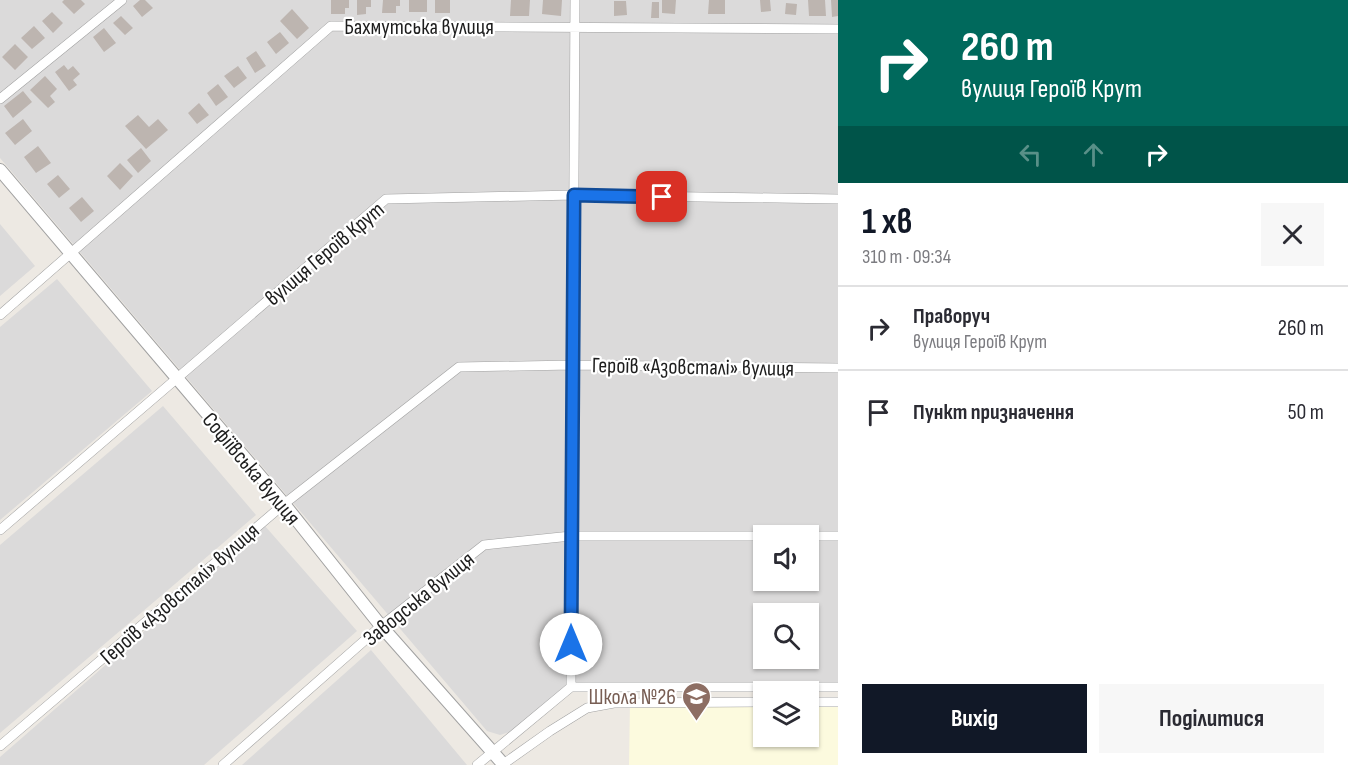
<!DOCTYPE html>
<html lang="uk">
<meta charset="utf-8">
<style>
:root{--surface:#fff;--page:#f7f7f7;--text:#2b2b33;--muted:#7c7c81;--line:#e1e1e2;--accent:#111827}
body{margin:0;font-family:"Sofia Sans Condensed",sans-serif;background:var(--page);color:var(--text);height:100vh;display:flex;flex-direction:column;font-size:22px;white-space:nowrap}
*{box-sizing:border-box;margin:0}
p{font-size:20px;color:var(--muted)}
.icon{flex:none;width:33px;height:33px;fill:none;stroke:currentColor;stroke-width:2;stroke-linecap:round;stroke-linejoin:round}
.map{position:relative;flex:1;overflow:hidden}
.panel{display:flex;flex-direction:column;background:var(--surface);width:510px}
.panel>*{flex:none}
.guide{background:#00695c;color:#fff;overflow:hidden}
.tools{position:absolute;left:753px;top:525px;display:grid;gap:12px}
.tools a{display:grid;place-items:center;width:66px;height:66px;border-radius:0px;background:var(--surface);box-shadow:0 2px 4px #0004;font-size:30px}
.pin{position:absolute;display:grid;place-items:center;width:51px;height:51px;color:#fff;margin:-26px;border-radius:12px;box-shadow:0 3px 9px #0006}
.me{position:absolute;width:66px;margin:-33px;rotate:0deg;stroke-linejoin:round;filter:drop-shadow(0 0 4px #0008)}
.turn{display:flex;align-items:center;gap:21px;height:126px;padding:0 24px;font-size:27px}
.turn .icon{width:78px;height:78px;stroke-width:2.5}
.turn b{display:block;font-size:42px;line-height:51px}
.lanes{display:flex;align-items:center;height:57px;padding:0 24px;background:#0003;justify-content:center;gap:30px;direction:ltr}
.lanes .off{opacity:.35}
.round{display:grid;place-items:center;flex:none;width:63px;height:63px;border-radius:0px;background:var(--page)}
.headline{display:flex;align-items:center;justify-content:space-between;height:102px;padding:0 24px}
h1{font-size:36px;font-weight:700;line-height:45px;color:var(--accent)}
.cta{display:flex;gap:12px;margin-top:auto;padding:12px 24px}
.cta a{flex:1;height:69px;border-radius:0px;background:var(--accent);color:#fff;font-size:24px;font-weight:700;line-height:69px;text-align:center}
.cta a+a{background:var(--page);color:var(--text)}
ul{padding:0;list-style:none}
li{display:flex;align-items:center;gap:18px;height:84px;padding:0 24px;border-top:2px solid var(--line)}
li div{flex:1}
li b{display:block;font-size:22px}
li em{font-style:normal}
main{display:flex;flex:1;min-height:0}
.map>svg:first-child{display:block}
</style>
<main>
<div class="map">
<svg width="838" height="765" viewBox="0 0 838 765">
<rect width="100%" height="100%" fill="#ede9e3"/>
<path fill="#dbdada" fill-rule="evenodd" d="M 0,0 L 838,0 L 838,685 L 615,684 L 562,694 L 512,731 L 500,735 L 487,731 L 0,158 ZM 764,536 L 808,536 L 808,580 L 764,580 ZM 764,614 L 808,614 L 808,658 L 764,658 Z
M 0,224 L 35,266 L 0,296 Z
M 57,279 L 152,391 L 0,520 L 0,327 Z
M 163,406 L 256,515 L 0,733 L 0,545 Z
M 265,526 L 357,631 L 204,765 L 0,765 L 0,757 Z
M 371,650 L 467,765 L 242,765 Z"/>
<path fill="#fcfade" d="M 630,703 L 763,706 L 764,736 L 808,736 L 809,706 L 838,707 L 838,765 L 629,765 Z"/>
<path fill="#bdb5b0" d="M 64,0 L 81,0 L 85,4 L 74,14 L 62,2 Z
M 140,0 L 145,0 L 153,8 L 142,17 L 133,6 Z
M 331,0 L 349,0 L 349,8 L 345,8 L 345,14 L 331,14 Z
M 357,0 L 371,0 L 371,7 L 366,7 L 366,14 L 357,15 Z
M 383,0 L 400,0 L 400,6 L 396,6 L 396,13 L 382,13 Z
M 409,0 L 427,0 L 427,12 L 409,12 Z
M 435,0 L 450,0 L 450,13 L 435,13 Z
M 511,0 L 530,0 L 529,16 L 510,16 Z
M 543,0 L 562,0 L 561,16 L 542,14 Z
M 662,0 L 676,0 L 675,14 L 662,13 Z
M 709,0 L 725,0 L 725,14 L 708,14 Z
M 760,0 L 770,0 L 771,11 L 761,12 Z
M 808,0 L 825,0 L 826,16 L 809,16 Z
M 831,0 L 838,0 L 838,16 L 832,17 Z
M 614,1 L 626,1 L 627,15 L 614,16 Z
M 652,2 L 659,2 L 659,18 L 651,18 Z
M 786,3 L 797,4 L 796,15 L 785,14 Z
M 292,9 L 309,28 L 297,39 L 280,21 Z
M 52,12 L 63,23 L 53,33 L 42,21 Z
M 121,16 L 133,28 L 125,35 L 113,23 Z
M 34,26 L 45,38 L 32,49 L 21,38 Z
M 104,28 L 116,43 L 104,52 L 93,37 Z
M 280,32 L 289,43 L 276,54 L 267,42 Z
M 15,44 L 28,57 L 15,70 L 2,57 Z
M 256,51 L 266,66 L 255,73 L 246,58 Z
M 64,65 L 68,70 L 73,66 L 80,74 L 73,80 L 77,85 L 69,91 L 55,72 Z
M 238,66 L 247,78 L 234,88 L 224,76 Z
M 45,76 L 57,89 L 50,96 L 55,102 L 48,108 L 30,90 Z
M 218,84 L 228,97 L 216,106 L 207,93 Z
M 23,91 L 32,102 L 13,118 L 4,106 Z
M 199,103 L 209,115 L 197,124 L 188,113 Z
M 138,115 L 149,127 L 158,119 L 168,130 L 146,149 L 125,126 Z
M 23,119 L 32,131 L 15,145 L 5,133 Z
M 38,146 L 51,163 L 36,173 L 24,157 Z
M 141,148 L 151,161 L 138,173 L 127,160 Z
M 120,163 L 133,176 L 120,190 L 107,176 Z
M 58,175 L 70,189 L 59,198 L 47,184 Z
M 82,197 L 94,211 L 81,222 L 69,208 Z"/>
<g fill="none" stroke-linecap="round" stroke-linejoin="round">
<defs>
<path id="minor" d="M 0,99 L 122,0
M 0,315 L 331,26 L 838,29
M 0,530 L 386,199 L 574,195 L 838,199
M 808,536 L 838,536
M 571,687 L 575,0
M 808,702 L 838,702
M 0,746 L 284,504 L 459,367 L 572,365 L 838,368
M 223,765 L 381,626 L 484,545 L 571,536 L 764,536
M 477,765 L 571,687 L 838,687
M 502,765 L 550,731 L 587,708 L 614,703 L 764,702"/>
<path id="tertiary" d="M 0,170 L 284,504 L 381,626 L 504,765"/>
</defs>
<use href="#minor" stroke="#a1a1a1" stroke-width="10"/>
<use href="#tertiary" stroke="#a1a1a1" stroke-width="14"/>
<use href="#minor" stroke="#fff" stroke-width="9"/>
<use href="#tertiary" stroke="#fff" stroke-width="12"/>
</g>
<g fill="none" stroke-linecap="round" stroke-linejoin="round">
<defs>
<path id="route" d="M 571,644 L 574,195 L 662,197"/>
</defs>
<use href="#route" stroke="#114b97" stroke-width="15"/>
<use href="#route" stroke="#1a73e8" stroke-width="10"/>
</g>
<defs>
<symbol id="school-pin" viewBox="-11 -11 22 30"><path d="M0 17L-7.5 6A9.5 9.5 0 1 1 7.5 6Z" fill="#8d6e63" stroke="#fff"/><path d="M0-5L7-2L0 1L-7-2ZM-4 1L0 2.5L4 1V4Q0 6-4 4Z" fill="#fff"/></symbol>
</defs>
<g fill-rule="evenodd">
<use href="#school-pin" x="680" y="680" width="33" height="45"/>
</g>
<g text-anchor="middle" stroke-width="4.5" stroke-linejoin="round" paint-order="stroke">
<g font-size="22" fill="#1d1d1d" stroke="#fff">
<text x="419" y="34">Бахмутська вулиця</text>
<text transform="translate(324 253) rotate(-40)" y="8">вулиця Героїв Крут</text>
<text transform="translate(693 366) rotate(1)" y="8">Героїв «Азовсталі» вулиця</text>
<text transform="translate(252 468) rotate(50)" y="8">Софіївська вулиця</text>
<text transform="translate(179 593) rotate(-41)" y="8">Героїв «Азовсталі» вулиця</text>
<text transform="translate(418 598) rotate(-39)" y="8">Заводська вулиця</text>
</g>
<g font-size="22" fill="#785e54" stroke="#fff" text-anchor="end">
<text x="676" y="704">Школа №26</text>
</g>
</g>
</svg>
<div class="tools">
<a><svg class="icon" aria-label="sound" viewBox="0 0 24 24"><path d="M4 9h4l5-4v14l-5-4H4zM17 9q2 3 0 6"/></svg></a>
<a><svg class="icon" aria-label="search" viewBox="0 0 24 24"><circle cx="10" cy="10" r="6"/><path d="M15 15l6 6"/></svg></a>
<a><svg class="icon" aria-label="layers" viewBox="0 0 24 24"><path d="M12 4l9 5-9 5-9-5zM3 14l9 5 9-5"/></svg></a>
</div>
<div class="pin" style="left:662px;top:197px;background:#d93025"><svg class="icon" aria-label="arrive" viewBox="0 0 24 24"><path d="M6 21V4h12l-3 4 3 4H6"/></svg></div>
<svg class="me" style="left:571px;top:644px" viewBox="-20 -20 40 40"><circle r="19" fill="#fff"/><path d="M0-13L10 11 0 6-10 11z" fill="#1a73e8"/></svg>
</div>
<section class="panel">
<div class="guide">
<div class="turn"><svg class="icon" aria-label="right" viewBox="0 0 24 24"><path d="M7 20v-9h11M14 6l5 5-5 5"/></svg><div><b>260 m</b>вулиця Героїв Крут</div></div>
<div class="lanes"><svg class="icon off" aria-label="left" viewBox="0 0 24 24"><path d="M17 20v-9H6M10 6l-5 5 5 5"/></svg><svg class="icon off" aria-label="ahead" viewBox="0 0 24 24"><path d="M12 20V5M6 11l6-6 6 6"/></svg><svg class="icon" aria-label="right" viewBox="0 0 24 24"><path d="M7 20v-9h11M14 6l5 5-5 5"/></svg></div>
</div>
<div class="headline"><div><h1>1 хв</h1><p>310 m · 09:34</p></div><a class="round"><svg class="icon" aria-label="close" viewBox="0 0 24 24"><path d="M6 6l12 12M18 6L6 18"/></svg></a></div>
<ul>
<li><svg class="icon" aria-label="right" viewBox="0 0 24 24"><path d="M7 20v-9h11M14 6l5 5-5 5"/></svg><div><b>Праворуч</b><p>вулиця Героїв Крут</p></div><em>260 m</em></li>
<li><svg class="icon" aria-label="arrive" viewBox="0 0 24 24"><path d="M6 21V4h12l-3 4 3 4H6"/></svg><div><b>Пункт призначення</b></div><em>50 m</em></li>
</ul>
<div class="cta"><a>Вихід</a><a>Поділитися</a></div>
</section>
</main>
